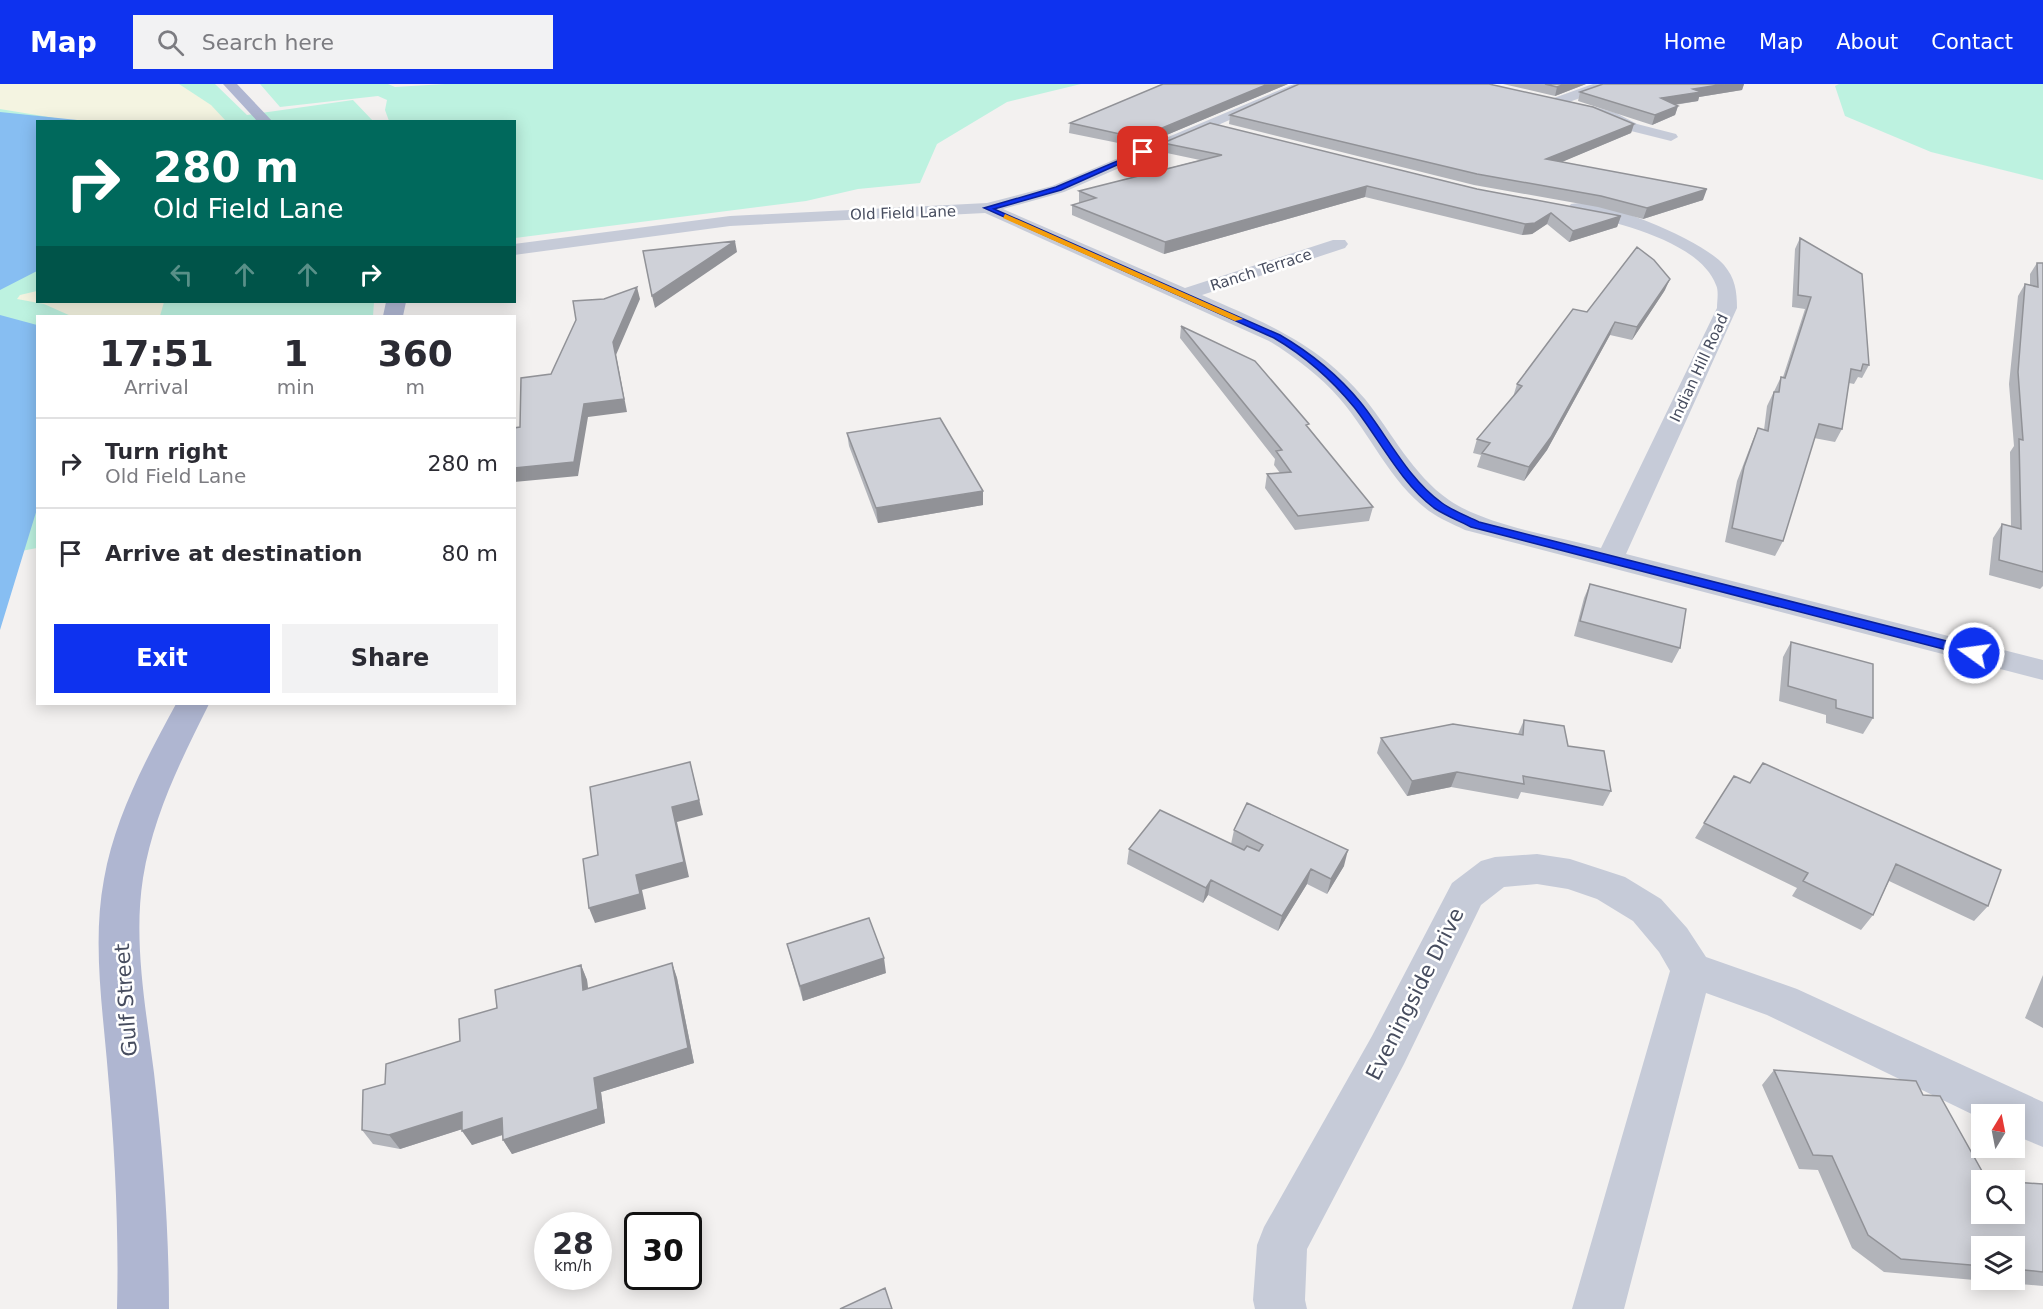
<!DOCTYPE html>
<style>
:root{--surface:#fff;--page:#f2f2f3;--text:#2b2b33;--muted:#7c7c81;--line:#e1e1e2;--accent:#0e32ef}
body{margin:0;font-family:"DejaVu Sans",sans-serif;background:var(--page);color:var(--text);height:100vh;display:flex;flex-direction:column;font-size:22px;white-space:nowrap}
*{box-sizing:border-box;margin:0}
p{font-size:20px;color:var(--muted)}
.icon{flex:none;width:33px;height:33px;fill:none;stroke:currentColor;stroke-width:2;stroke-linecap:round;stroke-linejoin:round}
.map{position:relative;flex:1;overflow:hidden}
.panel{position:absolute;left:36px;top:231px;width:480px;height:390px;display:flex;flex-direction:column;background:var(--surface);border-radius:0px;box-shadow:0 3px 15px #0003}
.panel>*{flex:none}
.hud{position:absolute;left:36px;top:36px;width:480px;height:183px;border-radius:0px;box-shadow:0 3px 15px #0003;background:#00695c;color:#fff;overflow:hidden}
.needle{width:39px;rotate:10deg}
.fabs{position:absolute;left:1971px;top:1020px;display:grid;gap:12px}
.fabs a{display:grid;place-items:center;width:54px;height:54px;border-radius:0px;background:var(--surface);box-shadow:0 3px 15px #0003;font-size:30px}
.speed{position:absolute;left:534px;top:1128px;display:flex;gap:12px;font-size:30px;font-weight:700;text-align:center}
.speed>*{display:grid;place-content:center;width:78px;height:78px;border-radius:50%;background:var(--surface);box-shadow:0 3px 15px #0003;line-height:1}
.speed small{font-size:15px;font-weight:400}
.speed .limit{border:3px solid #111;border-radius:9px;background:#fff;color:#111}
.pin{position:absolute;display:grid;place-items:center;width:51px;height:51px;color:#fff;margin:-26px;border-radius:12px;box-shadow:0 3px 9px #0006}
.me{position:absolute;width:66px;margin:-33px;rotate:284deg;stroke-linejoin:round;filter:drop-shadow(0 0 4px #0008)}
.turn{display:flex;align-items:center;gap:21px;height:126px;padding:0 18px;font-size:27px}
.turn .icon{width:78px;height:78px;stroke-width:2.5}
.turn b{display:block;font-size:42px;line-height:51px}
.lanes{display:flex;align-items:center;height:57px;padding:0 18px;background:#0003;justify-content:center;gap:30px;direction:ltr}
.lanes .off{opacity:.35}
.eta{display:flex;justify-content:space-evenly;align-items:center;height:102px;text-align:center}
.eta b{font-size:36px;font-weight:700;line-height:42px}
.cta{display:flex;gap:12px;margin-top:auto;padding:12px 18px}
.cta a{flex:1;height:69px;border-radius:0px;background:var(--accent);color:#fff;font-size:24px;font-weight:700;line-height:69px;text-align:center}
.cta a+a{background:var(--page);color:var(--text)}
ul{padding:0;list-style:none}
li{display:flex;align-items:center;gap:18px;height:90px;padding:0 18px;border-top:2px solid var(--line)}
li div{flex:1}
li b{display:block;font-size:22px}
li em{font-style:normal}
header{display:flex;align-items:center;gap:36px;box-sizing:border-box;height:84px;padding:0 30px;background:var(--accent);color:#fff}
header strong{font-size:28px}
nav{display:flex;gap:33px;margin-inline-start:auto;font-size:21px}
.search{width:420px;height:54px;background:var(--page);display:flex;align-items:center;gap:15px;box-sizing:border-box;padding:0 21px;border-radius:0px;color:var(--muted);font-size:22px}
.map>svg:first-child{display:block}
</style>
<header>
<strong>Map</strong>
<div class="search"><svg class="icon" aria-label="search" viewBox="0 0 24 24"><circle cx="10" cy="10" r="6"/><path d="M15 15l6 6"/></svg>Search here</div>
<nav><a>Home</a><a>Map</a><a>About</a><a>Contact</a></nav>
</header>
<div class="map">
<svg width="2043" height="1225" viewBox="0 0 2043 1225">
<rect width="100%" height="100%" fill="#f3f1f0"/>
<path fill="#bdf2e0" d="M 0,0 L 215,0 L 247,31 L 353,16 L 373,37 L 38,38 L 38,218 L 374,218 L 373,232 L 38,232 L 37,464 L 0,471 Z
M 260,0 L 388,0 L 395,3 L 445,0 L 1081,0 L 1007,18 L 937,60 L 920,99 L 858,105 L 806,117 L 515,154 L 514,38 L 389,37 L 385,26 L 387,16 L 378,12 L 280,23 Z
M 1839,0 L 2043,0 L 2043,96 L 1931,68 L 1845,32 L 1835,2 Z"/>
<path fill="#f4f4e1" d="M 0,0 L 179,0 L 211,21 L 226,37 L 79,38 L 0,25 Z
M 37,207 L 38,218 L 164,218 L 160,232 L 71,232 L 44,220 L 17,215 L 20,211 Z"/>
<path fill="#87bef2" d="M 0,28 L 87,37 L 38,38 L 37,187 L 0,206 Z
M 0,231 L 37,241 L 37,425 L 0,546 Z"/>
<g fill="none" stroke-linecap="round" stroke-linejoin="round">
<path fill="#c6cbd8" fill-rule="evenodd" d="M 1294,0 L 1312,0 L 1064,108 L 1003,125 L 1185,204 L 1333,156 L 1345,156 L 1348,160 L 1345,164 L 1202,211 C 1267,240 1317,258 1365,315 C 1392,349 1413,391 1449,416 C 1487,442 1556,452 1601,464 L 1717,224 C 1717,217 1719,207 1716,201 C 1699,156 1613,138 1571,128 L 1568,124 L 1571,120 C 1601,113 1704,157 1724,181 C 1735,194 1737,207 1737,224 L 1626,470 L 2043,576 L 2043,596 L 1465,446 C 1453,440 1440,435 1429,427 C 1390,398 1371,351 1340,315 C 1320,292 1295,273 1269,257 L 985,129 L 730,142 L 514,171 L 514,160 L 730,132 L 987,119 L 1052,102 Z
M 1593,0 L 1612,0 L 1610,3 L 1561,21 L 1551,21 L 1549,18 L 1551,15 Z
M 1592,22 L 1616,29 L 1637,40 L 1676,50 L 1678,53 L 1671,57 L 1627,46 L 1585,26 Z
M 1537,770 L 1570,775 L 1625,793 L 1661,815 L 1687,844 L 1706,873 L 1797,905 L 2043,1018 L 2043,1063 L 2014,1051 L 2014,1030 L 1982,1030 L 1982,1035 L 1767,931 L 1706,909 L 1624,1225 L 1572,1225 L 1670,887 L 1659,868 L 1633,837 L 1597,815 L 1568,805 L 1537,800 L 1504,803 L 1481,821 L 1404,980 L 1307,1165 L 1305,1216 L 1307,1225 L 1255,1225 L 1253,1216 L 1257,1161 L 1264,1143 L 1372,952 L 1452,799 L 1481,777 L 1495,773 Z"/>
<path fill="#afb6d1" fill-rule="evenodd" d="M 223,0 L 237,0 L 273,38 L 258,38 Z
M 386,218 L 406,218 L 403,232 L 383,232 Z
M 176,620 L 209,620 C 181,676 153,732 143,794 C 133,858 146,925 154,989 C 163,1067 169,1146 169,1225 L 117,1225 C 119,1146 115,1068 108,990 C 103,926 92,859 104,795 C 115,733 146,675 176,620 Z"/>
</g>
<path fill="#b2b4ba" fill-rule="evenodd" d="M 1163,0 L 1288,0 L 1138,63 L 1069,49 L 1070,39 Z
M 1503,0 L 1586,0 L 1555,12 Z
M 1603,0 L 1744,0 L 1742,6 L 1699,13 L 1698,17 L 1675,21 L 1678,22 L 1675,31 L 1652,41 L 1578,17 L 1580,8 Z
M 1230,31 L 1634,40 L 1631,49 L 1561,78 L 1703,116 L 1643,135 L 1598,123 L 1474,101 L 1229,40 Z
M 1163,59 L 1477,105 L 1621,132 L 1617,143 L 1569,158 L 1547,140 L 1532,150 L 1522,151 L 1365,113 L 1164,170 L 1072,131 L 1072,121 L 1080,119 L 1079,118 L 1079,107 L 1200,76 L 1162,68 Z
M 1800,154 L 1869,281 L 1862,294 L 1858,293 L 1854,300 L 1849,299 L 1842,345 L 1835,358 L 1814,354 L 1783,457 L 1775,472 L 1725,458 L 1737,397 L 1752,358 L 1758,344 L 1764,346 L 1767,322 L 1781,293 L 1783,293 L 1805,225 L 1792,223 L 1795,165 Z
M 2037,179 L 2043,179 L 2043,502 L 2040,505 L 1989,491 L 1993,454 L 2002,440 L 2011,442 L 2010,368 L 2014,362 L 2009,300 L 2018,212 L 2025,200 L 2030,201 L 2030,190 Z
M 1665,206 L 1632,256 L 1610,251 L 1547,366 L 1524,397 L 1477,383 L 1481,371 L 1473,369 L 1477,355 L 1513,313 L 1517,300 Z
M 1181,242 L 1308,343 L 1373,423 L 1369,437 L 1295,446 L 1265,404 L 1267,390 L 1280,389 L 1274,381 L 1275,375 L 1180,254 Z
M 847,349 L 983,407 L 983,421 L 878,439 L 849,362 Z
M 1590,500 L 1680,564 L 1672,579 L 1574,552 L 1584,514 Z
M 1791,558 L 1873,634 L 1863,650 L 1826,639 L 1826,631 L 1779,617 L 1783,573 Z
M 1524,636 L 1568,662 L 1611,707 L 1603,722 L 1521,708 L 1518,715 L 1451,703 L 1407,712 L 1377,669 L 1381,654 L 1518,650 Z
M 1734,692 L 1988,822 L 1974,837 L 1889,797 L 1873,831 L 1861,846 L 1792,812 L 1797,804 L 1695,754 Z
M 1234,746 L 1344,782 L 1327,810 L 1307,800 L 1278,847 L 1208,811 L 1203,819 L 1127,780 L 1129,765 L 1231,760 Z
M 787,860 L 886,889 L 803,917 L 791,875 Z
M 672,879 L 677,894 L 694,979 L 601,1008 L 605,1039 L 512,1070 L 503,1056 L 503,1051 L 472,1061 L 462,1045 L 400,1065 L 373,1060 L 362,1046 L 497,924 L 581,881 L 587,896 L 588,905 Z
M 2043,891 L 2043,944 L 2025,934 Z
M 1774,986 L 1923,1011 L 1987,1096 L 2043,1100 L 2043,1202 L 1884,1188 L 1852,1164 L 1818,1086 L 1799,1085 L 1762,1001 ZM 1982,1162 L 2014,1162 L 2014,1196 L 1982,1196 Z"/>
<path fill="#919297" d="M 1268,0 L 1288,0 L 1138,63 L 1138,54 Z
M 1565,0 L 1586,0 L 1555,12 L 1557,3 Z
M 1725,0 L 1744,0 L 1742,6 L 1699,13 L 1698,17 L 1658,23 L 1661,14 L 1693,5 Z
M 1678,22 L 1675,31 L 1652,41 L 1655,31 Z
M 1634,40 L 1631,49 L 1543,86 L 1546,75 Z
M 1367,102 L 1365,113 L 1164,170 L 1165,158 Z
M 1707,105 L 1703,116 L 1643,135 L 1647,124 Z
M 1551,129 L 1547,140 L 1532,150 L 1522,151 L 1525,140 Z
M 1621,132 L 1617,143 L 1569,158 L 1573,147 Z
M 735,157 L 737,168 L 655,224 L 652,212 Z
M 1670,195 L 1665,206 L 1632,256 L 1637,243 Z
M 637,203 L 640,215 L 616,271 L 627,328 L 588,333 L 578,392 L 514,398 L 514,384 L 584,320 Z
M 1615,238 L 1610,251 L 1547,366 L 1524,397 L 1529,383 Z
M 983,407 L 983,421 L 878,439 L 876,424 Z
M 690,678 L 703,731 L 677,738 L 689,793 L 642,806 L 646,825 L 595,839 L 589,824 L 636,791 L 672,723 Z
M 1457,688 L 1451,703 L 1407,712 L 1412,697 Z
M 1348,766 L 1344,782 L 1327,810 L 1331,795 Z
M 1311,785 L 1307,800 L 1278,847 L 1282,832 Z
M 1211,796 L 1208,811 L 1203,819 L 1206,804 Z
M 884,874 L 886,889 L 803,917 L 800,902 Z
M 672,879 L 677,894 L 694,979 L 601,1008 L 605,1039 L 512,1070 L 503,1056 L 594,994 Z
M 581,881 L 587,896 L 590,921 L 583,906 Z
M 462,1028 L 472,1042 L 400,1065 L 389,1051 Z
M 502,1034 L 511,1048 L 472,1061 L 462,1047 Z"/>
<path fill="#cfd1d8" stroke="#919297" stroke-width="1.5" d="M 1163,0 L 1268,0 L 1138,54 L 1070,39 Z
M 1299,0 L 1489,0 L 1593,23 L 1634,40 L 1546,75 L 1707,105 L 1647,124 L 1601,112 L 1477,90 L 1230,31 Z
M 1545,0 L 1565,0 L 1557,3 Z
M 1603,0 L 1725,0 L 1693,5 L 1701,8 L 1661,14 L 1678,22 L 1655,31 L 1580,8 Z
M 1210,39 L 1477,105 L 1621,132 L 1573,147 L 1551,129 L 1535,139 L 1525,140 L 1367,102 L 1165,158 L 1072,121 L 1096,114 L 1079,107 L 1222,71 L 1163,59 Z
M 1800,154 L 1862,190 L 1869,281 L 1863,280 L 1861,287 L 1851,285 L 1842,345 L 1819,340 L 1783,457 L 1732,444 L 1744,383 L 1758,344 L 1768,347 L 1774,308 L 1779,308 L 1781,293 L 1785,294 L 1811,213 L 1798,211 Z
M 735,157 L 652,212 L 643,167 Z
M 1637,163 L 1654,176 L 1670,195 L 1637,243 L 1615,238 L 1551,353 L 1529,383 L 1482,369 L 1490,359 L 1477,355 L 1522,302 L 1517,300 L 1573,225 L 1587,228 Z
M 2037,179 L 2043,179 L 2043,488 L 1999,476 L 2002,440 L 2021,445 L 2019,355 L 2023,356 L 2018,288 L 2025,200 L 2038,203 Z
M 637,203 L 613,258 L 624,315 L 584,320 L 574,378 L 514,384 L 514,344 L 520,343 L 521,294 L 551,290 L 576,236 L 573,217 L 604,215 Z
M 1181,242 L 1255,277 L 1309,340 L 1306,341 L 1373,423 L 1298,432 L 1267,390 L 1291,388 L 1276,367 L 1282,366 Z
M 940,334 L 983,407 L 876,424 L 847,349 Z
M 1590,500 L 1686,525 L 1680,564 L 1580,537 Z
M 1791,558 L 1873,580 L 1873,634 L 1836,624 L 1836,616 L 1788,602 Z
M 1524,636 L 1564,642 L 1568,662 L 1604,667 L 1611,707 L 1523,692 L 1524,700 L 1457,688 L 1412,697 L 1381,654 L 1453,640 L 1523,651 Z
M 690,678 L 699,716 L 672,723 L 684,778 L 636,791 L 640,810 L 589,824 L 583,775 L 598,771 L 590,703 Z
M 1763,679 L 2001,786 L 1988,822 L 1896,780 L 1873,831 L 1803,797 L 1808,789 L 1704,739 L 1734,692 L 1750,699 Z
M 1247,719 L 1348,766 L 1331,795 L 1311,785 L 1282,832 L 1211,796 L 1206,804 L 1129,765 L 1160,726 L 1244,766 L 1247,762 L 1259,767 L 1263,761 L 1234,746 Z
M 869,834 L 884,874 L 800,902 L 787,860 Z
M 672,879 L 688,964 L 594,994 L 598,1025 L 503,1056 L 502,1034 L 462,1047 L 462,1028 L 389,1051 L 362,1046 L 363,1006 L 385,1000 L 386,980 L 460,957 L 459,935 L 497,924 L 495,906 L 581,881 L 583,906 Z
M 1774,986 L 1916,997 L 1923,1011 L 1940,1012 L 1987,1096 L 2000,1096 L 1982,1096 L 1982,1130 L 2014,1130 L 2014,1098 L 2043,1100 L 2043,1188 L 2014,1185 L 2014,1162 L 1982,1162 L 1982,1182 L 1901,1175 L 1868,1151 L 1832,1072 L 1813,1071 Z
M 885,1204 L 892,1225 L 840,1225 Z"/>
<path fill="#0e32ef" stroke="#09209b" stroke-width="1.5" d="M 1141,67 L 1146,68 L 1061,106 L 994,125 L 1280,251 C 1311,269 1338,291 1361,319 C 1387,351 1407,394 1442,419 C 1453,427 1467,432 1479,438 L 1974,564 L 1981,569 L 1974,573 L 1471,443 C 1459,437 1445,431 1434,424 C 1400,398 1380,356 1354,323 C 1331,295 1305,272 1274,254 L 984,124 L 1056,103 Z"/>
<path fill="#f59e0b" d="M 1005,130 L 1241,234 L 1243,235 L 1235,237 L 1003,134 Z"/>
<g text-anchor="middle" stroke-width="5" stroke-linejoin="round" paint-order="stroke">
<g font-size="15" fill="#474d5f" stroke="#fff">
<text transform="translate(903 129) rotate(-2)" y="5">Old Field Lane</text>
<text transform="translate(1261 186) rotate(-18)" y="5">Ranch Terrace</text>
<text transform="translate(1699 284) rotate(-65)" y="5">Indian Hill Road</text>
</g>
<g font-size="21" fill="#474d5f" stroke="#fff">
<text transform="translate(1415 910) rotate(-63)" y="7">Eveningside Drive</text>
<text transform="translate(126 916) rotate(-94)" y="7">Gulf Street</text>
</g>
</g>
</svg>
<div class="fabs">
<a><svg class="needle" viewBox="-14 -14 28 28"><path d="M0-13l5 13h-10z" fill="#e53935"/><path d="M0 13l5-13h-10z" fill="#7c7c81"/></svg></a>
<a><svg class="icon" aria-label="search" viewBox="0 0 24 24"><circle cx="10" cy="10" r="6"/><path d="M15 15l6 6"/></svg></a>
<a><svg class="icon" aria-label="layers" viewBox="0 0 24 24"><path d="M12 4l9 5-9 5-9-5zM3 14l9 5 9-5"/></svg></a>
</div>
<div class="speed"><div>28<small>km/h</small></div><div class="limit">30</div></div>
<div class="pin" style="left:1143px;top:68px;background:#d93025"><svg class="icon" aria-label="arrive" viewBox="0 0 24 24"><path d="M6 21V4h12l-3 4 3 4H6"/></svg></div>
<svg class="me" style="left:1974px;top:569px" viewBox="-20 -20 40 40"><circle r="17" fill="#0e32ef" stroke="#fff" stroke-width="3"/><path d="M0-11L8 9 0 5-8 9z" fill="#fff"/></svg>
<div class="hud">
<div class="turn"><svg class="icon" aria-label="right" viewBox="0 0 24 24"><path d="M7 20v-9h11M14 6l5 5-5 5"/></svg><div><b>280 m</b>Old Field Lane</div></div>
<div class="lanes"><svg class="icon off" aria-label="left" viewBox="0 0 24 24"><path d="M17 20v-9H6M10 6l-5 5 5 5"/></svg><svg class="icon off" aria-label="ahead" viewBox="0 0 24 24"><path d="M12 20V5M6 11l6-6 6 6"/></svg><svg class="icon off" aria-label="ahead" viewBox="0 0 24 24"><path d="M12 20V5M6 11l6-6 6 6"/></svg><svg class="icon" aria-label="right" viewBox="0 0 24 24"><path d="M7 20v-9h11M14 6l5 5-5 5"/></svg></div>
</div>
<section class="panel">
<div class="eta">
<div><b>17:51</b><p>Arrival</p></div>
<div><b>1</b><p>min</p></div>
<div><b>360</b><p>m</p></div>
</div>
<ul>
<li><svg class="icon" aria-label="right" viewBox="0 0 24 24"><path d="M7 20v-9h11M14 6l5 5-5 5"/></svg><div><b>Turn right</b><p>Old Field Lane</p></div><em>280 m</em></li>
<li><svg class="icon" aria-label="arrive" viewBox="0 0 24 24"><path d="M6 21V4h12l-3 4 3 4H6"/></svg><div><b>Arrive at destination</b></div><em>80 m</em></li>
</ul>
<div class="cta"><a>Exit</a><a>Share</a></div>
</section>
</div>
